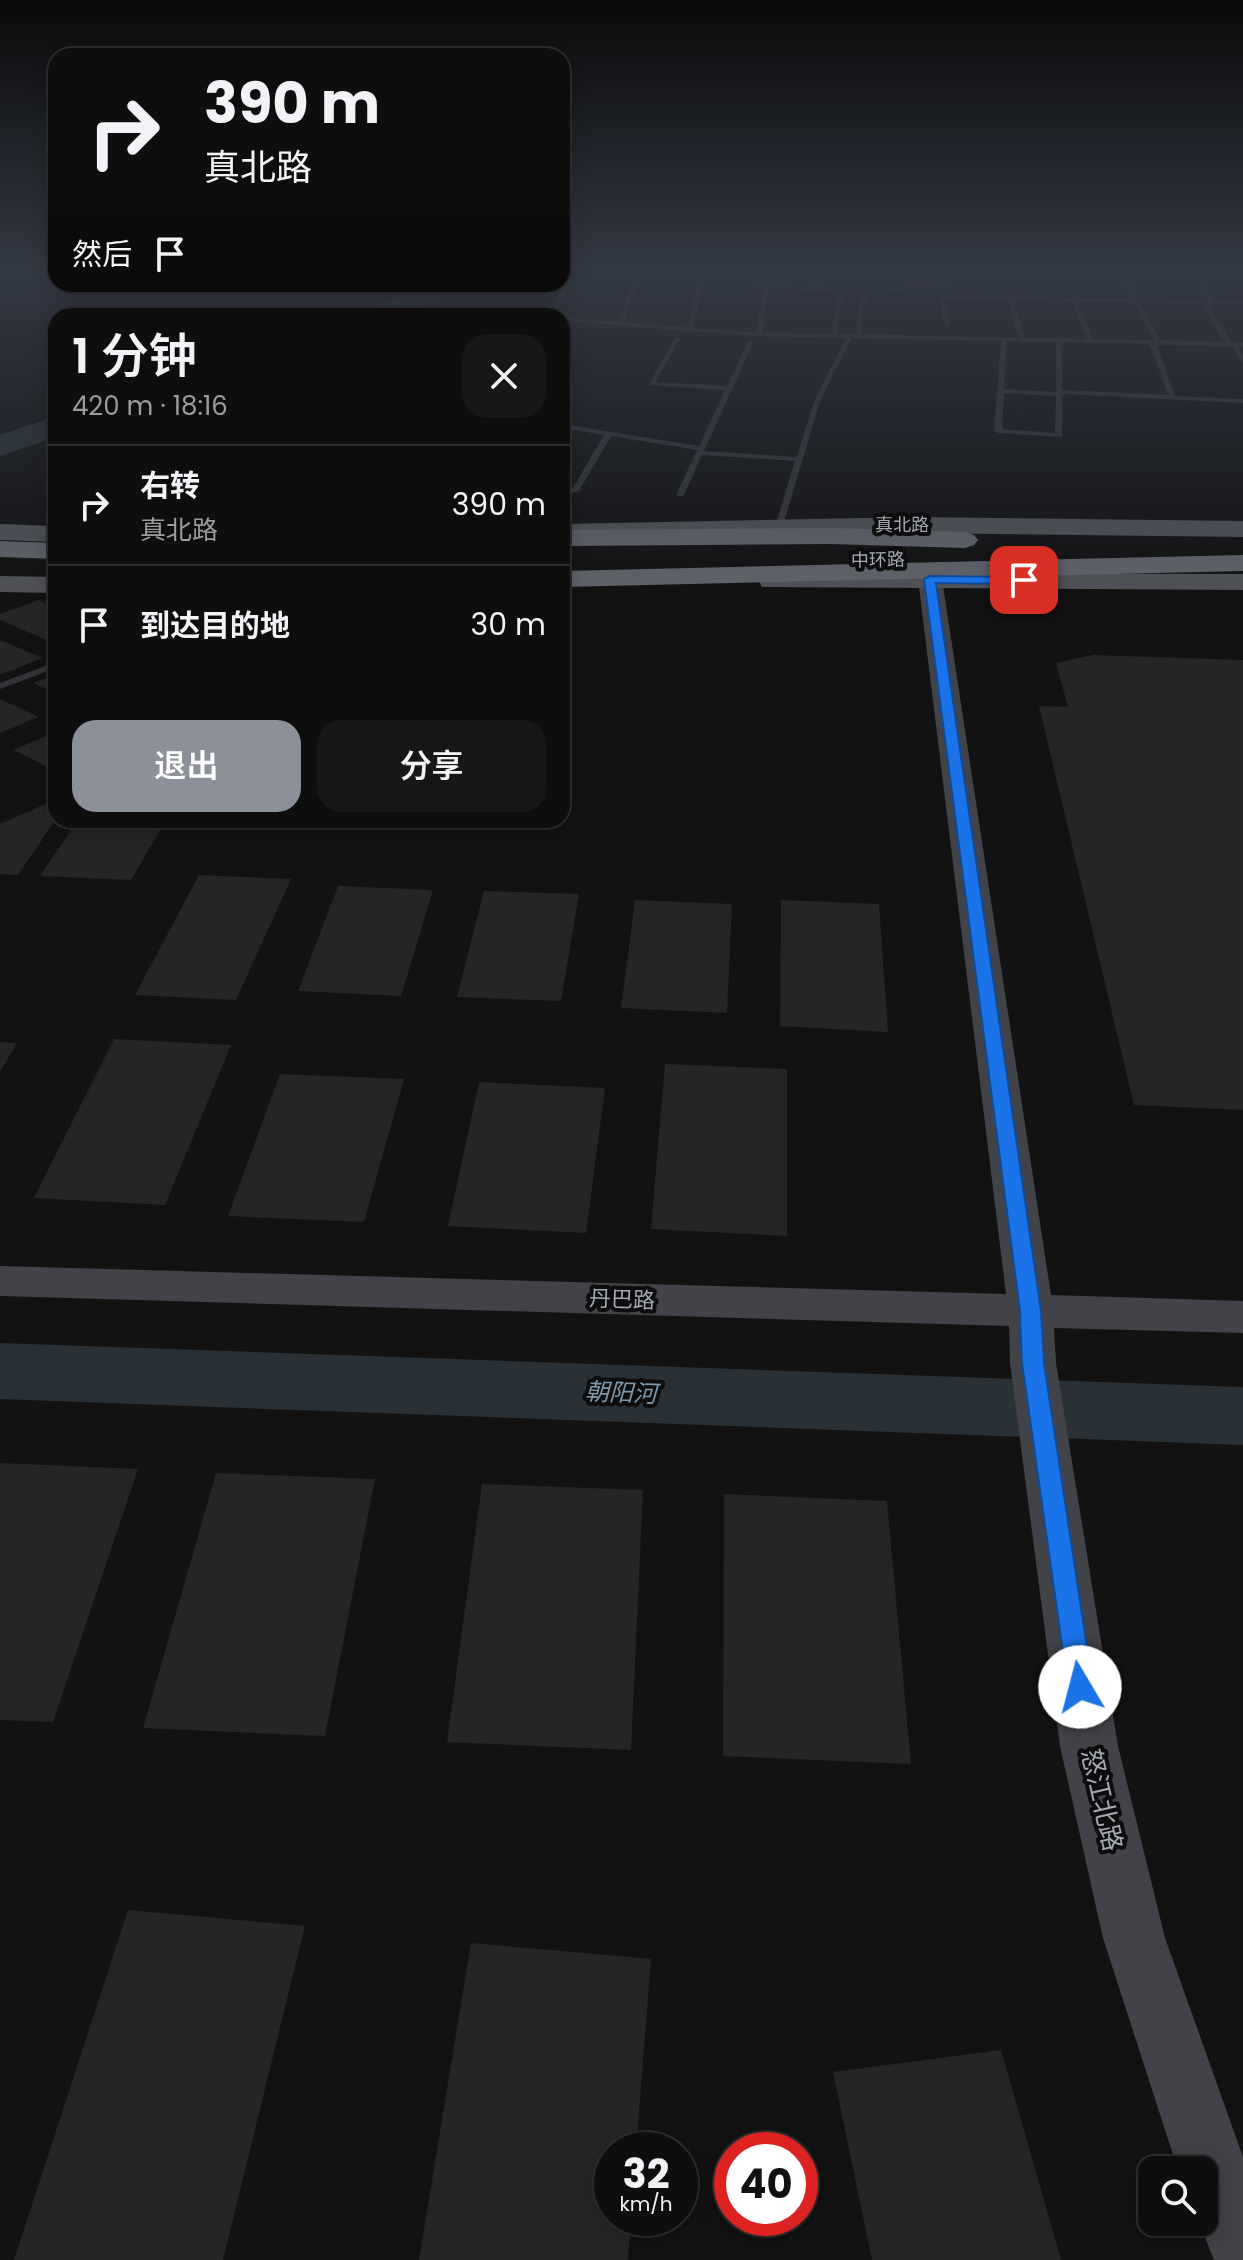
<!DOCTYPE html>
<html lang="zh">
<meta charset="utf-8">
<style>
:root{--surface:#0e0e0e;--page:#171717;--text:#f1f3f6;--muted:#9b9c9e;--line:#2e2e2e;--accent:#8c9099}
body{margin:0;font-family:Poppins,"Noto Sans SC",sans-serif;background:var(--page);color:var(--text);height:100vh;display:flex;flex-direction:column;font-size:30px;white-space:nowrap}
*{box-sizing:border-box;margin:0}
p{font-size:26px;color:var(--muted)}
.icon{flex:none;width:44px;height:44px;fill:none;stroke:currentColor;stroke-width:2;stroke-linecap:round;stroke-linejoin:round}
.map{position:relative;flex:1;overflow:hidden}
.details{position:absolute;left:48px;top:308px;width:522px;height:520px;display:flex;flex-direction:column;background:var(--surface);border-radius:24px;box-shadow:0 4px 20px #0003,0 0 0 2px var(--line)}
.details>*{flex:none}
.top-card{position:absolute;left:48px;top:48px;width:522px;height:244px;border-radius:24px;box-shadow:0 4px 20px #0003,0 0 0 2px var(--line);background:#0e0e0e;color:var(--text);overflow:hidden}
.tools{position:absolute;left:1138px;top:2156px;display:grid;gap:16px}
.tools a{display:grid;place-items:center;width:80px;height:80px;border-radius:16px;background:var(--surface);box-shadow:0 4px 20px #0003,0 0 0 2px var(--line);font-size:40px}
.speed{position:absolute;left:594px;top:2132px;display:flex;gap:16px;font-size:40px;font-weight:700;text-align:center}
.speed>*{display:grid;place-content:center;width:104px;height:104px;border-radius:50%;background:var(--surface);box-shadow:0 4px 20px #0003,0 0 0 2px var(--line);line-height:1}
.speed small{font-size:20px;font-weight:400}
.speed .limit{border:12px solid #d22;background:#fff;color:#111}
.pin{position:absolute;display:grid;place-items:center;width:68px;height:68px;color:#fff;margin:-34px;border-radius:16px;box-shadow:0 4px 12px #0006}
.me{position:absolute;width:88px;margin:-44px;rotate:352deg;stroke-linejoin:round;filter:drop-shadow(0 0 6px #0008)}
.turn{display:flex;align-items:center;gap:28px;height:168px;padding:0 24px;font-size:36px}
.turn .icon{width:104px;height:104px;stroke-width:2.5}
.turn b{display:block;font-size:56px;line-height:68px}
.then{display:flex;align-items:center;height:76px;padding:0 24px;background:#0003;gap:16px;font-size:30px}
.round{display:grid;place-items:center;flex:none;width:84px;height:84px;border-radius:24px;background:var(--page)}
.summary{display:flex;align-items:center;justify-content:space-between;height:136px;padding:0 24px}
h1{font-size:48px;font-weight:600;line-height:60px}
.cta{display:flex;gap:16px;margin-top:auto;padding:16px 24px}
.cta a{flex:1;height:92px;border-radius:24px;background:var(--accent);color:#fff;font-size:32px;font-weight:600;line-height:92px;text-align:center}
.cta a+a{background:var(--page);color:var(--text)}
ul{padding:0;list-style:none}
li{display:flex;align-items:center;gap:24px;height:120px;padding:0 24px;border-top:2px solid var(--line)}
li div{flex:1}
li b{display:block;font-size:30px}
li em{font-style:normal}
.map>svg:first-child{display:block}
</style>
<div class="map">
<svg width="1243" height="2260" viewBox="0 0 1243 2260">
<rect width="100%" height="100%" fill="#121213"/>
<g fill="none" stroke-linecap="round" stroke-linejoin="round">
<path fill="#293136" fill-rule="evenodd" d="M 432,284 L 467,284 L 463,289 L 400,316 L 363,316 L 367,310 Z
M 56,416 L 56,437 L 0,456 L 0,435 Z
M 0,1343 L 1243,1387 L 1243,1445 L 0,1399 Z"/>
</g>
<path fill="#252527" d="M 38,600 L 56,607 L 56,644 L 0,620 L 0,614 Z
M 0,640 L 43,658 L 0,675 Z
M 1093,655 L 1243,660 L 1243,1110 L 1134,1105 L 1039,706 L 1068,707 L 1056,663 Z
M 56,674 L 56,694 L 33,683 Z
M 0,699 L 39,717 L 0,733 Z
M 56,732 L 56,771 L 13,750 Z
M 50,802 L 56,802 L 56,819 L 18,875 L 0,874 L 0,824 Z
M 78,820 L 166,820 L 131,880 L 40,876 Z
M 199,875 L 291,879 L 236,1000 L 135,995 Z
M 338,886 L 433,890 L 401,996 L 298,991 Z
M 484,891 L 579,894 L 561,1001 L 457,997 Z
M 635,900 L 732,904 L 727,1013 L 621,1008 Z
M 781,900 L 879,904 L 888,1032 L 780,1026 Z
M 114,1039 L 231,1045 L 165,1205 L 34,1198 Z
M 0,1042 L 17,1043 L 0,1072 Z
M 665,1064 L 787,1069 L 787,1236 L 651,1229 Z
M 280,1074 L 404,1079 L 364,1222 L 228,1216 Z
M 479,1082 L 605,1088 L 586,1233 L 448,1226 Z
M 0,1463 L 138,1469 L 53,1722 L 0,1720 Z
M 216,1473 L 375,1479 L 325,1736 L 143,1728 Z
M 482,1484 L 643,1490 L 631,1750 L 447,1742 Z
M 724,1494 L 887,1501 L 911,1764 L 723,1756 Z
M 128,1910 L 305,1926 L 223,2260 L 14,2260 Z
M 471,1943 L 651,1959 L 636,2150 L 612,2150 L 612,2218 L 631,2218 L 628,2260 L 419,2260 Z
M 1001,2050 L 1061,2260 L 872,2260 L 833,2072 Z"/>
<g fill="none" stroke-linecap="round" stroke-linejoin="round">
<path fill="#333438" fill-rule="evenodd" d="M 569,271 L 575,271 L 556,316 L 550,316 Z
M 635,271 L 641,271 L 625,322 L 687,327 L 699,277 L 671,271 L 702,273 L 746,283 L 819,288 L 810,283 L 805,271 L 811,271 L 814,281 L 829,289 L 862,294 L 921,282 L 1039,271 L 930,286 L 940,295 L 1133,299 L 1118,271 L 1124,271 L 1138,299 L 1208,301 L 1190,271 L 1196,271 L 1214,301 L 1243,301 L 1243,305 L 1207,304 L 1232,342 L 1243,342 L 1243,346 L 1238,346 L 1243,356 L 1243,364 L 1232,346 L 1157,345 L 1175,396 L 1243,399 L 1243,403 L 1064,394 L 1062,396 L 1062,437 L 998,433 L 994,431 L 1001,341 L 852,338 L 820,401 L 782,529 L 775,527 L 795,461 L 702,455 L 684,495 L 680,497 L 676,495 L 697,450 L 611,436 L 579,491 L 572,493 L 571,491 L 604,435 L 562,428 L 562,424 L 699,446 L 725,390 L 649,385 L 675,338 L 680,339 L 655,382 L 727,386 L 747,343 L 750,341 L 753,343 L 704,451 L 797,457 L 814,401 L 846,338 L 752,336 L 692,331 L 689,333 L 686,331 L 562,321 L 562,317 L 619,322 ZM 704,278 L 764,288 L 756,332 L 693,328 ZM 923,287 L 931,291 L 936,298 L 940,299 L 944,323 L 947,325 L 950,323 L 946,299 L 1008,300 L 1019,338 L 861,334 L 866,297 L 874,294 ZM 770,288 L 837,293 L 831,334 L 762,332 ZM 843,294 L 860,297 L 855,334 L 837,334 ZM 1014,300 L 1071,301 L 1087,339 L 1025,338 ZM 1077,301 L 1134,303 L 1154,340 L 1093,339 ZM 1140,303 L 1201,304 L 1225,342 L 1160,340 ZM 1007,341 L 1056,342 L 1056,392 L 1004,389 ZM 1062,342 L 1150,344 L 1168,395 L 1062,390 ZM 1004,393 L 1056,396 L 1055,433 L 1002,429 Z
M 431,308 L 527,314 L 530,316 L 429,311 Z
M 56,662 L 56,668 L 0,689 L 0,683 Z"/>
<path fill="#414348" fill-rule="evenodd" d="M 930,572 L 939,574 L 942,579 L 1051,1295 L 1243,1301 L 1243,1333 L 1054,1328 L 1056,1363 L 1118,1746 L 1165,1938 L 1243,2157 L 1243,2260 L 1214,2260 L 1199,2222 L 1204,2222 L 1204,2170 L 1178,2170 L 1103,1938 L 1060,1746 L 1010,1363 L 1009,1326 L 0,1296 L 0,1266 L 1006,1294 L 918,579 L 921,574 Z"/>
<path fill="#4f5157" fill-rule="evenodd" d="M 915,517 L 1243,521 L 1243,537 L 915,533 L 562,540 L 562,524 Z
M 0,524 L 56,526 L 56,542 L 0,540 Z
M 772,573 L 1243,574 L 1243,590 L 762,587 L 759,581 L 762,575 Z
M 0,576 L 56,577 L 56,593 L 0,592 Z"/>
<path fill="#5f6269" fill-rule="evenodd" d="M 830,528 L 965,532 L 974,535 L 978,540 L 974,545 L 965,548 L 830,544 L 562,546 L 562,530 Z
M 0,541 L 56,543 L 56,559 L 0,557 Z
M 1243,555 L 1243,571 L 562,587 L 562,571 Z"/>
</g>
<linearGradient id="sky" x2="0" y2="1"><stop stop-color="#0a0a0a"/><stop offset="0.46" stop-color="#333944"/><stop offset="1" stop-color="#333944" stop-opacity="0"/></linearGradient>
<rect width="1243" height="588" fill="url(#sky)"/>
<path fill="#1a73e8" stroke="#114b97" stroke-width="2" d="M 930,576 L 1024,577 L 1029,580 L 1024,584 L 936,583 L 1041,1311 L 1044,1363 L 1093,1687 L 1089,1695 L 1080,1698 L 1071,1695 L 1068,1687 L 1022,1363 L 1020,1311 L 924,579 Z"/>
<g text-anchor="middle" stroke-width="8" stroke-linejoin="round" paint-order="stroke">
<g font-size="18" fill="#a4a9b3" stroke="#0d0d0e">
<text x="902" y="531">真北路</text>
<text transform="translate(878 560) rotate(-1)" y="6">中环路</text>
</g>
<g font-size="22" fill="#a4a9b3" stroke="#0d0d0e">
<text transform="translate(622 1299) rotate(2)" y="8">丹巴路</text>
</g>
<g font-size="24" font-style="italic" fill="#7c98ad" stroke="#0d0d0e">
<text transform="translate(621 1393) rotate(2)" y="8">朝阳河</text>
</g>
<g font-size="26" fill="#a4a9b3" stroke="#0d0d0e">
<text transform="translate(1102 1800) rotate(77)" y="9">怒江北路</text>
</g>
</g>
</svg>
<div class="tools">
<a><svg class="icon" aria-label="search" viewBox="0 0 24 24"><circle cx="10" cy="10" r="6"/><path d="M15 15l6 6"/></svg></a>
</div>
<div class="speed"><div>32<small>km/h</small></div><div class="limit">40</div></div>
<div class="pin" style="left:1024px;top:580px;background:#d93025"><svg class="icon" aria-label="arrive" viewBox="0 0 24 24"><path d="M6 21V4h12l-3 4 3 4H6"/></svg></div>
<svg class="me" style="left:1080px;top:1687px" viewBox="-20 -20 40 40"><circle r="19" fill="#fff"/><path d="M0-13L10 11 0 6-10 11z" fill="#1a73e8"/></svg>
<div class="top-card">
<div class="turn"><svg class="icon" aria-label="right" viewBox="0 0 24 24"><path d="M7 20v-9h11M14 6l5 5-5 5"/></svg><div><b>390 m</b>真北路</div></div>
<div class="then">然后<svg class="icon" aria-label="arrive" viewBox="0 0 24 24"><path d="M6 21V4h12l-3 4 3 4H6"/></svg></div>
</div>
<section class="details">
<div class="summary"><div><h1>1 分钟</h1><p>420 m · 18:16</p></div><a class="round"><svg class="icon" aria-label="close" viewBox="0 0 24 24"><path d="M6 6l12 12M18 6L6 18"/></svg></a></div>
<ul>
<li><svg class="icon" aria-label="right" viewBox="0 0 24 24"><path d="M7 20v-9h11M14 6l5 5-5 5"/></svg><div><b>右转</b><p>真北路</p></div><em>390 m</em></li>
<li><svg class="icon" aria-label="arrive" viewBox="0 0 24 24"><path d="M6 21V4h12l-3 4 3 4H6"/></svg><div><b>到达目的地</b></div><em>30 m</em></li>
</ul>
<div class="cta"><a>退出</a><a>分享</a></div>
</section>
</div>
